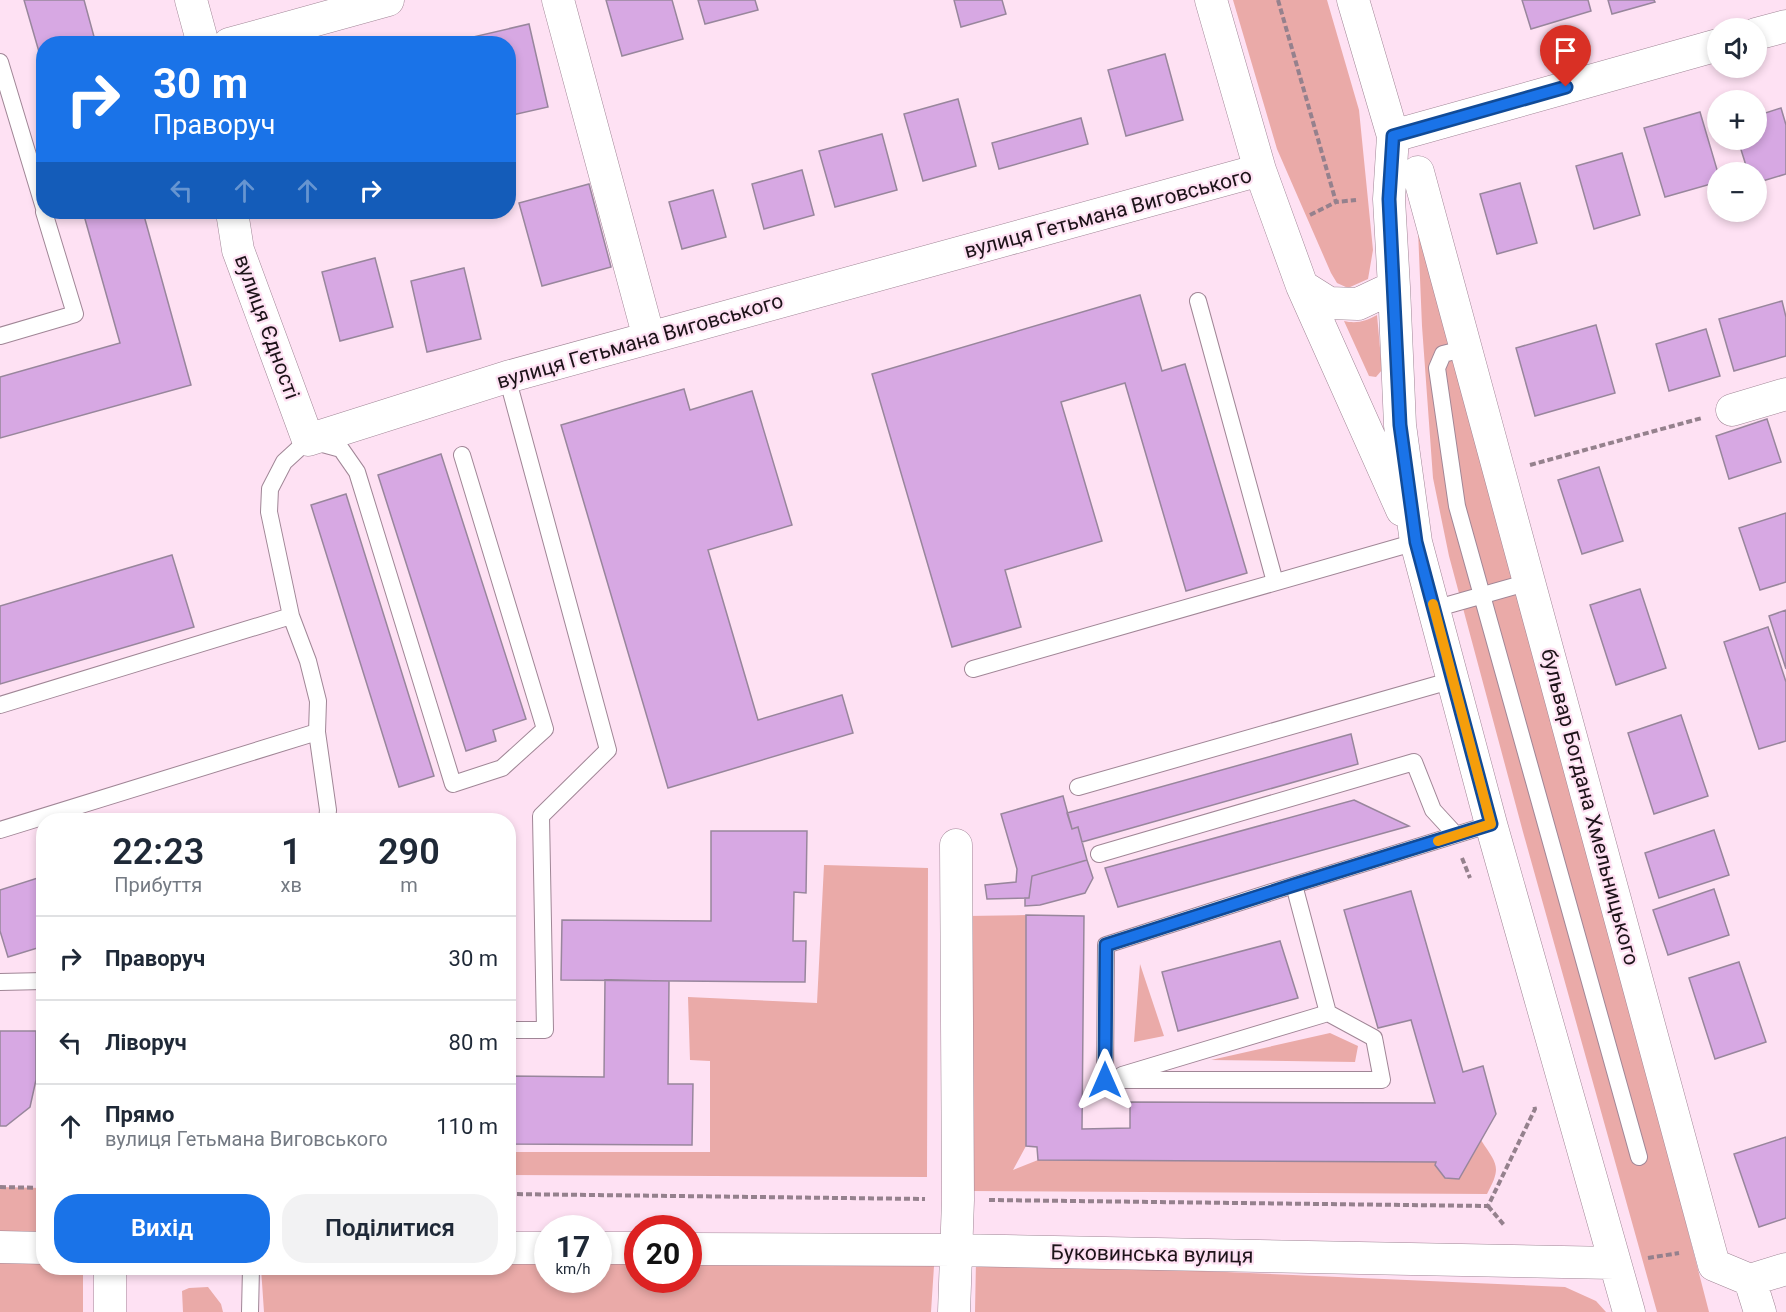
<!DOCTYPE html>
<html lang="uk">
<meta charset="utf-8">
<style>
:root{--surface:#fff;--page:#f2f2f3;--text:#1f2937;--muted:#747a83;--line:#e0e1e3;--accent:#1a73e8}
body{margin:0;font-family:Roboto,sans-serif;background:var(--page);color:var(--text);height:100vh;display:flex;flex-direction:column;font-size:22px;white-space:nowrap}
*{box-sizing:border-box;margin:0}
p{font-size:20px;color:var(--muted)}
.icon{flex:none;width:33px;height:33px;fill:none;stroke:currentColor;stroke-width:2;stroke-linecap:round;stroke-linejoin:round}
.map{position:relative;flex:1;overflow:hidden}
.side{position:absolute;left:36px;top:813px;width:480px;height:462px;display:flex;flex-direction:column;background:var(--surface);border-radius:24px;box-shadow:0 3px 9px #0003}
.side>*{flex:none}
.top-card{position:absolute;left:36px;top:36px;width:480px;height:183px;border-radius:24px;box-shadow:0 3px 9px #0003;background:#1a73e8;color:#fff;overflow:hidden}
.tools{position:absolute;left:1707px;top:18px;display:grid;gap:12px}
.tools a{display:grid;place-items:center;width:60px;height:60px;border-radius:50%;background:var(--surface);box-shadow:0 3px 9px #0003;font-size:30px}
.speed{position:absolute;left:534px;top:1215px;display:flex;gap:12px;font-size:30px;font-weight:700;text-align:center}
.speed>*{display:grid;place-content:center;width:78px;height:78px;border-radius:50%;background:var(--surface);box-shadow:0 3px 9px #0003;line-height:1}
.speed small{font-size:15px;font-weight:400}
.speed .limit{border:9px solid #d22;background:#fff;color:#111}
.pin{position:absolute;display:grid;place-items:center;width:51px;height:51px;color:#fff;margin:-62px -26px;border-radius:50% 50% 50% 0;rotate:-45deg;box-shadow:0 0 6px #0007}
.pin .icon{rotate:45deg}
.me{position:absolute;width:66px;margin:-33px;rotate:0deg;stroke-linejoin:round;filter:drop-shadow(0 0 4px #0008)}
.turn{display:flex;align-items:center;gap:21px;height:126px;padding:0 18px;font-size:27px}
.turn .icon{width:78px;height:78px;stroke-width:2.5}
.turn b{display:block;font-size:42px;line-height:51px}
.lanes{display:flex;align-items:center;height:57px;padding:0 18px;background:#0003;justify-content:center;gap:30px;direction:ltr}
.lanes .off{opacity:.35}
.eta{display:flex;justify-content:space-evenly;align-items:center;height:102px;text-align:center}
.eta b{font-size:36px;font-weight:600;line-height:42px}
.action{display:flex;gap:12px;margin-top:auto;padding:12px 18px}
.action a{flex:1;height:69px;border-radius:24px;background:var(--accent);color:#fff;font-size:24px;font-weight:600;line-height:69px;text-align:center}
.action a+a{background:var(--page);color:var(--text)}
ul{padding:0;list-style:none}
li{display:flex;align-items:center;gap:18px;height:84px;padding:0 18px;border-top:2px solid var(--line)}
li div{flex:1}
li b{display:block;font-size:22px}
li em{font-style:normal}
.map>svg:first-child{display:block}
</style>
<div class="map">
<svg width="1786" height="1312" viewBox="0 0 1786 1312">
<rect width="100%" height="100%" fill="#fee1f3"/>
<path fill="#eaaaa8" d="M 1233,0 L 1327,0 L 1359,110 L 1373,250 L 1368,279 L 1348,288 L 1337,283 L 1331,273 L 1277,149 Z
M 1416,182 L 1709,1312 L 1657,1312 L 1523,832 L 1449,556 L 1433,478 L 1422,326 Z
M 1377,315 L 1382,370 L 1376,377 L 1369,376 L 1344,321 C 1357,324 1366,321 1377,315 Z
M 824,865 L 928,868 L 927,1177 L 509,1175 L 509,1152 L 710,1152 L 710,1061 L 690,1060 L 688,997 L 817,1003 Z
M 1026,915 L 1026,1146 L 1013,1170 L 1038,1160 L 1436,1162 L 1435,1165 L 1445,1178 L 1458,1179 L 1481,1140 C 1497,1165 1502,1166 1487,1194 L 969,1191 L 967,916 Z
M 1140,964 L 1164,1036 L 1134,1042 Z
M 1330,1033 L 1358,1046 L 1355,1062 L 1211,1060 Z
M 0,1187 L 43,1188 L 44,1268 L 83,1268 L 83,1312 L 0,1312 Z
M 509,1259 L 547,1260 L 548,1280 L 598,1280 L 599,1261 L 637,1261 L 638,1280 L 688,1280 L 689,1262 L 934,1266 L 931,1312 L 264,1312 L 261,1268 L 508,1268 Z
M 976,1261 L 1565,1287 L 1596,1301 L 1606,1312 L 975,1312 Z
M 208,1287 L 221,1304 L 223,1312 L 183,1312 L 182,1291 L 189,1288 Z"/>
<path fill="#d7a8e3" stroke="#98869c" stroke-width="1.5" d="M 24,0 L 84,0 L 96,44 L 44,44 L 44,69 Z
M 606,0 L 672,0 L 683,39 L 622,56 Z
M 698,0 L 755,0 L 758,10 L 705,24 Z
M 954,0 L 1002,0 L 1006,14 L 961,27 Z
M 1522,0 L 1588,0 L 1591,11 L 1531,29 Z
M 1608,0 L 1654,0 L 1655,2 L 1612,14 Z
M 529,24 L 548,107 L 508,116 L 508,44 L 474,44 L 473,37 Z
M 1165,54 L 1183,120 L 1126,136 L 1108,70 Z
M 958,99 L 976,166 L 923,181 L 904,114 Z
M 1781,108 L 1786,125 L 1786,174 L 1756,183 L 1756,172 L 1748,172 L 1738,140 L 1756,140 L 1756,116 Z
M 1700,112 L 1718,173 L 1718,182 L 1665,197 L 1644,128 Z
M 1081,118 L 1088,144 L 999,169 L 992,143 Z
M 882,134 L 897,190 L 835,207 L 819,151 Z
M 1622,153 L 1640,215 L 1594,229 L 1576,166 Z
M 802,170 L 814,215 L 764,229 L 752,184 Z
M 1520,183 L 1537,243 L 1497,254 L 1480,194 Z
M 589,184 L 611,267 L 542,286 L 519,203 Z
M 713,190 L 726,237 L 682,249 L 669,202 Z
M 83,212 L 143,212 L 191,385 L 0,438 L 0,377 L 120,343 Z
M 375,258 L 393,327 L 340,341 L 322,272 Z
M 464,268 L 481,339 L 427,352 L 411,281 Z
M 1140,295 L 1162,371 L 1185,364 L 1247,573 L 1186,591 L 1125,383 L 1061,402 L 1102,541 L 1005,570 L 1021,627 L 952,647 L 872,374 Z
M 1782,301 L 1786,317 L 1786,356 L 1734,371 L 1719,319 Z
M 1596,325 L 1615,393 L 1535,416 L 1516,348 Z
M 1706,329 L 1720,376 L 1669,391 L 1656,344 Z
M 684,389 L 690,410 L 752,391 L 792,525 L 708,550 L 758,720 L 842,695 L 853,733 L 668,788 L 561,425 Z
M 1767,419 L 1781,462 L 1729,479 L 1716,436 Z
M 441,454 L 526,719 L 493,730 L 496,741 L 466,751 L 378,475 Z
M 1599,467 L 1623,541 L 1582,554 L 1558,480 Z
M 346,494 L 434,776 L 399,787 L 311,505 Z
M 1786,513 L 1786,582 L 1760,590 L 1739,528 Z
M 172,555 L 194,627 L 0,684 L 0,606 Z
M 1640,589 L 1666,668 L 1616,685 L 1590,605 Z
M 1786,610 L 1786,669 L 1769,616 Z
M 1768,627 L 1786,682 L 1786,741 L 1759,749 L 1724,642 Z
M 1681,715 L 1708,796 L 1654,814 L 1628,733 Z
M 1351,734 L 1358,764 L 1082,842 L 1078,827 L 1072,829 L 1067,813 Z
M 1063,796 L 1072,829 L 1078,827 L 1087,860 L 1032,876 L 1029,898 L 987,899 L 985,885 L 1016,882 L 1017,869 L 1001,814 Z
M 1354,800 L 1409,826 L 1118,907 L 1105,868 Z
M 1714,830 L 1729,875 L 1659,898 L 1645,853 Z
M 711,831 L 807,831 L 806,893 L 794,892 L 793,941 L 806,941 L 805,982 L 561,980 L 562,920 L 711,921 Z
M 1087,860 L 1093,878 L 1085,893 L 1040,905 L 1025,906 L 1025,898 L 1029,898 L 1032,876 Z
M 44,876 L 44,946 L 8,957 L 0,931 L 0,890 Z
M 1714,889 L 1729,935 L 1668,955 L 1653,910 Z
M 1411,891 L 1463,1072 L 1483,1066 L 1496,1114 L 1459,1179 L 1445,1178 L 1435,1165 L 1436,1162 L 1038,1160 L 1037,1147 L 1026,1146 L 1026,915 L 1084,916 L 1082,1129 L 1130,1128 L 1130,1102 L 1435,1103 L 1411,1020 L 1378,1028 L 1344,910 Z
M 1280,941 L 1298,998 L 1178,1031 L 1162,972 Z
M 1739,962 L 1766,1042 L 1715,1059 L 1689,978 Z
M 605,980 L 669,981 L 668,1084 L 693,1084 L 692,1145 L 508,1144 L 508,1076 L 604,1077 Z
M 0,1031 L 36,1031 L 36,1080 L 30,1107 L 6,1126 L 0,1126 Z
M 1786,1137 L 1786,1218 L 1759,1227 L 1734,1154 Z"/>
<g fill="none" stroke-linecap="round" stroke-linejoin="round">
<defs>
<path id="lane" d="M 0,62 L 44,208
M 1198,301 L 1275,582
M 0,336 L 75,314 L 44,212
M 1467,348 L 1443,354 L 1437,368 L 1457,506 L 1639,1157
M 507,377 L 608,750 L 541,816 L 545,1030 L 508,1030
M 1434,609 L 1529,582
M 973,669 L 1416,542
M 0,705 L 291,616
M 1078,787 L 1453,680
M 327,820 L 328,810 L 317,732 L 318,701 L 308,661 L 291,616 L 269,512 L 270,489 L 284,462 L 308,440 L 341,449 L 357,472 L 453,784 L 502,768 L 545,729 L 462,455
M 0,830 L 317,732
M 1099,854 L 1414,762 L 1433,810 L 1456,835
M 1294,885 L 1328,1013 L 1374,1038 L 1382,1080 L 1105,1080 L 1106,945 L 1294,885 L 1491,824
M 0,982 L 44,981
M 1122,1075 L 1328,1013
M 250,1312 L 251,1268"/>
<path id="street" d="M 191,0 L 203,44
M 558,0 L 649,338
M 1211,0 L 1260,170 L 1302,286 L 1329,303 L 1358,304 L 1394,287 L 1389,199 L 1393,136 L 1353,0
M 1756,34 L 1786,26
M 229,44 L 388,0
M 1393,136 L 1718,45
M 1418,172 L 1714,1265 L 1750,1280 L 1786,1269
M 232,212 L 238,250 L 308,440 L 507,377 L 1260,170
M 1302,286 L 1402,510
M 1394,287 L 1400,425 L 1416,542 L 1491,824 L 1629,1312
M 1732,410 L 1786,394
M 0,1247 L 44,1248
M 508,1248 L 548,1248
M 598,1248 L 638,1248
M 688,1249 L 956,1250 L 1614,1263
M 1750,1280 L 1760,1312
M 110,1312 L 110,1268
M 954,1312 L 958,1200 L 956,845"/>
</defs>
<use href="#lane" stroke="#a08696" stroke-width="18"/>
<use href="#street" stroke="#a08696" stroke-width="33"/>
<path stroke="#95818d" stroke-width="4" stroke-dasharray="6 3" stroke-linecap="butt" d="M 1278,0 L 1336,202 L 1356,200
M 1310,215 L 1336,202
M 1530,465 L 1702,418
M 1462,858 L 1470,878
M 0,1187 L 44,1188
M 508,1194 L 925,1199
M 989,1200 L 1488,1206 L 1535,1109 L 1534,1105
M 1488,1206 L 1504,1225
M 1648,1258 L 1679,1253"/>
<use href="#lane" stroke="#fff" stroke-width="16"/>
<use href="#street" stroke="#fff" stroke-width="32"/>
</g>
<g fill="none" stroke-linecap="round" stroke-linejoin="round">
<defs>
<path id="route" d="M 1105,1080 L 1106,945 L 1294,885 L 1491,824 L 1416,542 L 1400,425 L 1389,199 L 1393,136 L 1566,87"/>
</defs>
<use href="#route" stroke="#114b97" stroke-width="15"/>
<use href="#route" stroke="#1a73e8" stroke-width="10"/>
<path stroke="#f59e0b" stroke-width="10" d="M 1433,604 L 1491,824 L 1438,841"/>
</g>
<g text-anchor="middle" stroke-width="4.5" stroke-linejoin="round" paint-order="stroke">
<g font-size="21" fill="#1d1319" stroke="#fee1f3">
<text transform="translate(1108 213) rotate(-15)" y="7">вулиця Гетьмана Виговського</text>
<text transform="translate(267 327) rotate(70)" y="7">вулиця Єдності</text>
<text transform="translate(640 341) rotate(-16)" y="7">вулиця Гетьмана Виговського</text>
<text transform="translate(1590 807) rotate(75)" y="7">бульвар Богдана Хмельницького</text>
<text transform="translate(1152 1254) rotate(1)" y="7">Буковинська вулиця</text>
</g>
</g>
</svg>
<div class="tools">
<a><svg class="icon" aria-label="sound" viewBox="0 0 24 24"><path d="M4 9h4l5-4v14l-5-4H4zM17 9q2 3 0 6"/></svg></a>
<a>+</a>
<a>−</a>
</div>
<div class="speed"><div>17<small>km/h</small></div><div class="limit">20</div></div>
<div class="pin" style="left:1566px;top:87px;background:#d93025"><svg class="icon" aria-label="arrive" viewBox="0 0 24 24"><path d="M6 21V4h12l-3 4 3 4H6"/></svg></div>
<svg class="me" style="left:1105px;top:1080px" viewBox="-20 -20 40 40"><path d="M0-17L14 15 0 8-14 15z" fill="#1a73e8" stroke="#fff" stroke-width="4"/></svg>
<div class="top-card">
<div class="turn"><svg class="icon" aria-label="right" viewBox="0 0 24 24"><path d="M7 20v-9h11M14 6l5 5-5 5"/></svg><div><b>30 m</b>Праворуч</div></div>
<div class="lanes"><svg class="icon off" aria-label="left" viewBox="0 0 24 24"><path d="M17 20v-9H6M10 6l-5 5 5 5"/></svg><svg class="icon off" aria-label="ahead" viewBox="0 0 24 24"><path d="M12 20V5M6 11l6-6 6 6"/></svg><svg class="icon off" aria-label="ahead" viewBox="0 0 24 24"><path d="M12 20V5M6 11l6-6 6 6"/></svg><svg class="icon" aria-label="right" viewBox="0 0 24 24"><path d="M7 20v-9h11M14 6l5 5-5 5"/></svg></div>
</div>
<section class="side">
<div class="eta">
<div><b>22:23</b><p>Прибуття</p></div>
<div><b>1</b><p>хв</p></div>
<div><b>290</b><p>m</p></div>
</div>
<ul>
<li><svg class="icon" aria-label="right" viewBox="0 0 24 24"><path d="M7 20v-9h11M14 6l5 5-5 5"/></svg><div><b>Праворуч</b></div><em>30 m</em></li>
<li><svg class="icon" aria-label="left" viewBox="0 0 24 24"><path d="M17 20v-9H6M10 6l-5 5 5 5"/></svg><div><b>Ліворуч</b></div><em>80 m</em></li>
<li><svg class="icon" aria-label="ahead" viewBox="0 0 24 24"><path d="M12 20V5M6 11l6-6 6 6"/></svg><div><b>Прямо</b><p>вулиця Гетьмана Виговського</p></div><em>110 m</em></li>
</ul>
<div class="action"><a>Вихід</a><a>Поділитися</a></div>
</section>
</div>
